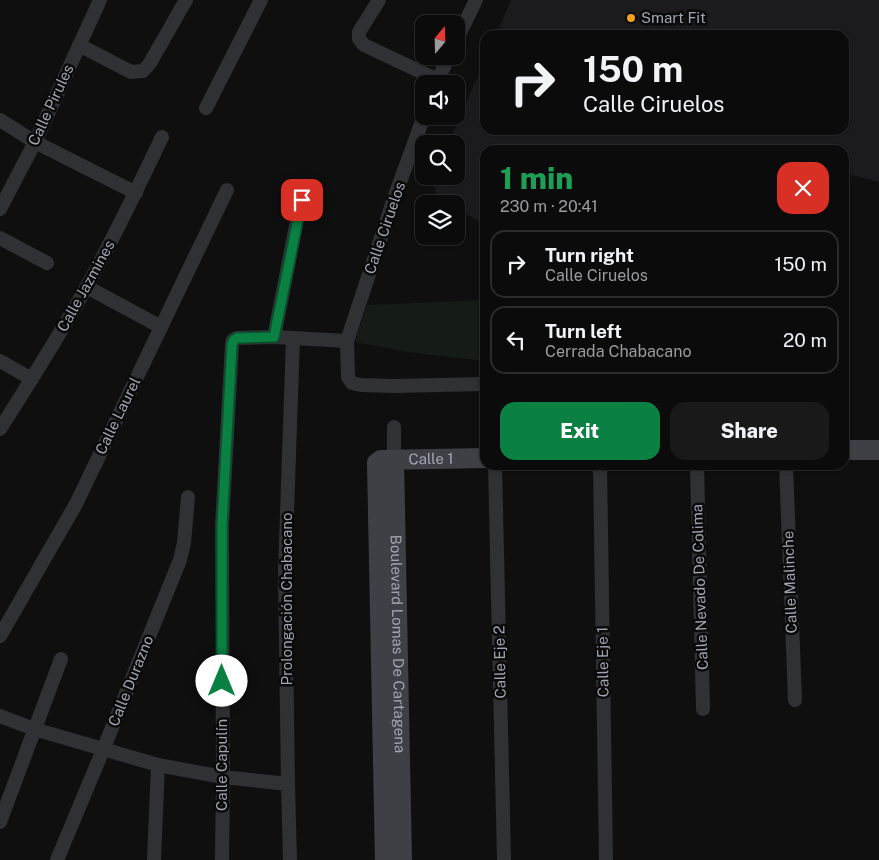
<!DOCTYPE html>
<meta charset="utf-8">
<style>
:root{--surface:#0b0b0c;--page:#19191a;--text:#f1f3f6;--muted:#9a9b9d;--line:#2b2b2d;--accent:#0b8043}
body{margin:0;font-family:"Public Sans",sans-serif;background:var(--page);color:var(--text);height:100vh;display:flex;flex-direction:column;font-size:19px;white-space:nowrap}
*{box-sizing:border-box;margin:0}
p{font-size:16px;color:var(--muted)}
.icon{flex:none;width:28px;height:28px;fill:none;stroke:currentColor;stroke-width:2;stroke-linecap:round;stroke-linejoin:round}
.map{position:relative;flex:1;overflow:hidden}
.panel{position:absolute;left:480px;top:145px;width:369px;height:325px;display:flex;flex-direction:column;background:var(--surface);border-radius:15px;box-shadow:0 1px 4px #0004,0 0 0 1px var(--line)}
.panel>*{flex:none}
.hud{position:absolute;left:480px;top:30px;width:369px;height:105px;border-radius:15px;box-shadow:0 1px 4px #0004,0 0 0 1px var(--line);background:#0b0b0c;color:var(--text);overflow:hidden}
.needle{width:32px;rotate:19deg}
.controls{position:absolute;left:415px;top:15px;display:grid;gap:10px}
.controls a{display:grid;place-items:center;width:50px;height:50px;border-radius:10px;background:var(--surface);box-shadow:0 1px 4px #0004,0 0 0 1px var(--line);font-size:25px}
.pin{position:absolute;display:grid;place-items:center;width:42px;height:42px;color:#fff;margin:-21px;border-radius:10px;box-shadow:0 2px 8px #0006}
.me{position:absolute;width:55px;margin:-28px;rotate:0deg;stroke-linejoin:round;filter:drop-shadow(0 0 4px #0008)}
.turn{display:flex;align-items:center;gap:18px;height:105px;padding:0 20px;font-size:22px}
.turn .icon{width:65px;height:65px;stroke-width:2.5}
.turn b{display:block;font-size:35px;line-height:42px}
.round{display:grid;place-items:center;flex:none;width:52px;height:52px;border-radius:15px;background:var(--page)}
.overview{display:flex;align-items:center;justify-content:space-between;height:85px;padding:0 20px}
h1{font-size:30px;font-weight:800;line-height:38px;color:#1e9e55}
.cta{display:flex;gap:10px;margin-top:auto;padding:10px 20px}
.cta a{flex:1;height:58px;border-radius:15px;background:var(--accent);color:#fff;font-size:20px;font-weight:800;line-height:58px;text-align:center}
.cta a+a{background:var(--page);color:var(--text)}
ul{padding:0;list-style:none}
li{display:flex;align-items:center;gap:15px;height:68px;margin:0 10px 8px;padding:0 10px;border:2px solid var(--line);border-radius:15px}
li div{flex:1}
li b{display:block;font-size:19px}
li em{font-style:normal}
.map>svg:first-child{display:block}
</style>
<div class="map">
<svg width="879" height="860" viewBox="0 0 879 860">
<rect width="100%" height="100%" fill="#0f0f10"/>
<path fill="#1b1b1d" d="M 511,0 L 879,0 L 879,182 L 844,173 L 844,150 L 485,150 L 485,224 L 456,209 L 456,204 L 447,204 L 436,198 L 434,176 L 456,176 L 456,144 L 448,144 L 485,60 L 485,130 L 844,130 L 844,35 L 496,35 Z"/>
<path fill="#151b16" d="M 485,300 L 485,361 L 414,353 L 355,342 L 367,305 Z"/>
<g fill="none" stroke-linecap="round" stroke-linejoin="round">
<path stroke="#303135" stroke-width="14" d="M 379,0 L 359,32 L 359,39 L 364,45 L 438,80
M 456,41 L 476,0
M 79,45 L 131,72 L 143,71 L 150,63 L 186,0
M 436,84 L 449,56
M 206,108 L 261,0
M 424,116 L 393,201 L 347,341 L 348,377 L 352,383 L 361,385 L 394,386 L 485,384
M 0,120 L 35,142 L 136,193
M 0,209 L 35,142 L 100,0
M 0,238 L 47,263
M 87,287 L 161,327
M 274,337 L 301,200
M 0,361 L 32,379
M 0,429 C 30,382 60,335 87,286 C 114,238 138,187 162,137
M 394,460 L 394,427
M 495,465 L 504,860
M 600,465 L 606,860
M 697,465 L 703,709
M 786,465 L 795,700
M 0,636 L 76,504 L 227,190
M 0,716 L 34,729 L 158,765 L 223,777 L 288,784
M 0,822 L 61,659
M 57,860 L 103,750 L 180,560 L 184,543 L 188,497
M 154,860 L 158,765
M 222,860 L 223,777 L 222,526 L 232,344 L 233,340 L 237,338 L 274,337 L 347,341
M 290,860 L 288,784 L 285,572 L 293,338"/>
<g stroke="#3e4045" stroke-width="20">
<path d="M 844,450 L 879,450"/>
<path id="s1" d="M 394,460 L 402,860"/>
<path id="s2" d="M 385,860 L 377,463 L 381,460 L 485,458"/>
</g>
</g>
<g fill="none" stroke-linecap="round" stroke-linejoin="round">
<defs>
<path id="route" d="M 222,681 L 222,526 L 232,344 L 234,340 L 237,338 L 274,337 L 302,200"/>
</defs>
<use href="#route" stroke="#07532c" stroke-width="12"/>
<use href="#route" stroke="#0b8043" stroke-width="9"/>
</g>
<circle fill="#f8a020" stroke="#0a0a0b" stroke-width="2" cx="631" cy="18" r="5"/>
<g text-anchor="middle" stroke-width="5" stroke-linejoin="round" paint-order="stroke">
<g font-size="15" fill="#9fa6b2" stroke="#0a0a0b" text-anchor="start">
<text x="641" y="23">Smart Fit</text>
</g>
<g font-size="15" fill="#9fa6b2" stroke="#0a0a0b">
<text transform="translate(51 105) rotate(-65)" y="5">Calle Pirules</text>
<text transform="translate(385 228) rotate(-71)" y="5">Calle Ciruelos</text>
<text transform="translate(86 286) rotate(-61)" y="5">Calle Jazmines</text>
<text transform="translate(118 416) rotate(-64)" y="5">Calle Laurel</text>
<text dy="5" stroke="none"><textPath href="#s2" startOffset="452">Calle 1</textPath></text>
<text transform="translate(790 582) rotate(-92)" y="5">Calle Malinche</text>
<text transform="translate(700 587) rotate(-92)" y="5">Calle Nevado De Colima</text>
<text transform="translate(287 599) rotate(-90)" y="5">Prolongación Chabacano</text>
<text dy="5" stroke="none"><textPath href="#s1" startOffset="184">Boulevard Lomas De Cartagena</textPath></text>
<text transform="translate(500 662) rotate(-91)" y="5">Calle Eje 2</text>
<text transform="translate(603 662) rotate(-91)" y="5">Calle Eje 1</text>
<text transform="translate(131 681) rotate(-68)" y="5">Calle Durazno</text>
<text transform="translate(222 765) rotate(-90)" y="5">Calle Capulín</text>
</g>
</g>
</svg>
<div class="controls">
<a><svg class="needle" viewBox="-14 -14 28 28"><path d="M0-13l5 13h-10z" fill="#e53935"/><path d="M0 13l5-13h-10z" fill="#9a9b9d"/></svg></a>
<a><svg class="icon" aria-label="sound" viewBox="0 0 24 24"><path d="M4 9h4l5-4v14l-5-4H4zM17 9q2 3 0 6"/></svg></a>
<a><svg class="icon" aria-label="search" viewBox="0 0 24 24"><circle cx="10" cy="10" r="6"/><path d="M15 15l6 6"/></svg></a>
<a><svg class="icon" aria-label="layers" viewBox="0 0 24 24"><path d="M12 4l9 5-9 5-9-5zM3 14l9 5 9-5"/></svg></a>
</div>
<div class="pin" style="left:302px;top:200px;background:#d93025"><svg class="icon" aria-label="arrive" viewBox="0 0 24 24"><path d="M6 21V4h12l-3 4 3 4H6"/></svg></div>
<svg class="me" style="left:222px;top:681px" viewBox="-20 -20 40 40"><circle r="19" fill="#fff"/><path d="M0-13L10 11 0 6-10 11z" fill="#0b8043"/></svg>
<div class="hud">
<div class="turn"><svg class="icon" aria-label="right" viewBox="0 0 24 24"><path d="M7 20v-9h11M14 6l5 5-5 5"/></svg><div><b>150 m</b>Calle Ciruelos</div></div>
</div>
<section class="panel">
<div class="overview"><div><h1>1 min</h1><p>230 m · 20:41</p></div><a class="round" style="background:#d93025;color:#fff"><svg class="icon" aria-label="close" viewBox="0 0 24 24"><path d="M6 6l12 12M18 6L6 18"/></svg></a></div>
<ul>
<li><svg class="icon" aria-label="right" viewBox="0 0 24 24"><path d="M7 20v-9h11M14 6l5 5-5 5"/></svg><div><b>Turn right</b><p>Calle Ciruelos</p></div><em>150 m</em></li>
<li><svg class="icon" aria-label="left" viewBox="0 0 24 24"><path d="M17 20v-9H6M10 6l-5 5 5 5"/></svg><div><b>Turn left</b><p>Cerrada Chabacano</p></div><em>20 m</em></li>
</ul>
<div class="cta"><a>Exit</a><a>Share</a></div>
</section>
</div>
